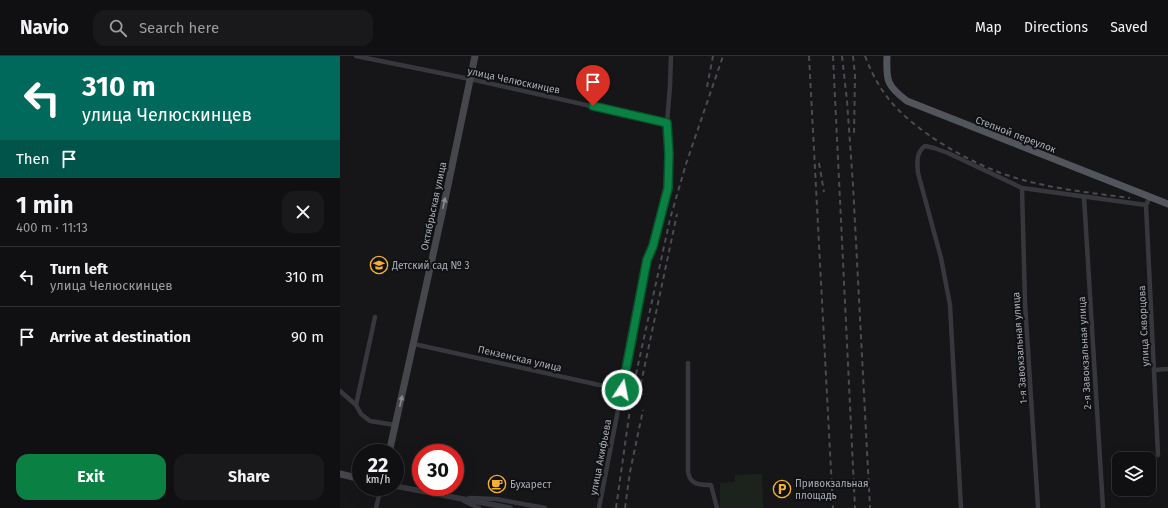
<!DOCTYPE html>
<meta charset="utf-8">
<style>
:root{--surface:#101012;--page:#19191b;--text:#f1f3f6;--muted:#9c9d9f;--line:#303032;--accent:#0b8043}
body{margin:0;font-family:"Fira Sans",sans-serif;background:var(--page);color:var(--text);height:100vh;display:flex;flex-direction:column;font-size:15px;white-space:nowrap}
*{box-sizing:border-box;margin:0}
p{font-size:13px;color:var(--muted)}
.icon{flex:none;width:22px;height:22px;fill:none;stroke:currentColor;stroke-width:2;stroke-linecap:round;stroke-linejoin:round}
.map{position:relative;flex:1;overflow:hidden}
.details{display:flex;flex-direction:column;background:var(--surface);width:340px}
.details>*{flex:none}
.top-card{background:#00695c;color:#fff;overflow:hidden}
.controls{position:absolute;left:772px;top:396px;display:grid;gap:8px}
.controls a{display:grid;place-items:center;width:44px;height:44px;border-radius:8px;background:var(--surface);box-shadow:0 4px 16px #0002,0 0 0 1px var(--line);font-size:20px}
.speed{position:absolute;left:12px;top:388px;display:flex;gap:8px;font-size:20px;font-weight:700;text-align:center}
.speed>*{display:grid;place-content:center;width:52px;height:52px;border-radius:50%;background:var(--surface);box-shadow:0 4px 16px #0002,0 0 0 1px var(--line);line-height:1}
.speed small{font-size:10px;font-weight:400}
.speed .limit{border:6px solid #d22;background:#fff;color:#111}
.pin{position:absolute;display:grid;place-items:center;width:34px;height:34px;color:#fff;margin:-41px -17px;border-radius:50% 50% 50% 0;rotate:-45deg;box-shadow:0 0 4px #0007}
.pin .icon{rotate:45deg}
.me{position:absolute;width:44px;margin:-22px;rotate:11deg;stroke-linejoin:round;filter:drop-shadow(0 0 3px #0008)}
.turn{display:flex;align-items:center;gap:14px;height:84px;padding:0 16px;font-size:18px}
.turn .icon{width:52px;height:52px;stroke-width:2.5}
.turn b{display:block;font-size:28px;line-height:34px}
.then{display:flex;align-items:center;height:38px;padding:0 16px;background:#0003;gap:8px;font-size:15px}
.round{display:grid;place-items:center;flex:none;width:42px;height:42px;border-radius:12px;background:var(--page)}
.summary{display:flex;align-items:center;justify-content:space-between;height:68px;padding:0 16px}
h1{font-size:24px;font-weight:700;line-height:30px}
.action{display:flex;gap:8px;margin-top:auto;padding:8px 16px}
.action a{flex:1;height:46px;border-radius:12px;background:var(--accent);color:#fff;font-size:16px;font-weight:700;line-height:46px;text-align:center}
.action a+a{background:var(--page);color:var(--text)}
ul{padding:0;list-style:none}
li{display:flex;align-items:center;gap:12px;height:60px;padding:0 16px;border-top:1px solid var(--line)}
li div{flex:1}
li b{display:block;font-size:15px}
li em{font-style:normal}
header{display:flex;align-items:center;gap:24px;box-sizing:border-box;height:56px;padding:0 20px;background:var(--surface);border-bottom:1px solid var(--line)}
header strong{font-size:19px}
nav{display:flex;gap:22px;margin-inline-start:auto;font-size:14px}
.search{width:280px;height:36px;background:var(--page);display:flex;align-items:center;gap:10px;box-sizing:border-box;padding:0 14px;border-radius:12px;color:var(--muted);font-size:15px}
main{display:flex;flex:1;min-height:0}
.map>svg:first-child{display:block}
</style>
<header>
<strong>Navio</strong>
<div class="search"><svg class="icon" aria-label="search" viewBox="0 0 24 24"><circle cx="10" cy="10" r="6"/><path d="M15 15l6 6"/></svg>Search here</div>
<nav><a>Map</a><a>Directions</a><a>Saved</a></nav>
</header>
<main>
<section class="details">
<div class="top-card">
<div class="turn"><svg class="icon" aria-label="left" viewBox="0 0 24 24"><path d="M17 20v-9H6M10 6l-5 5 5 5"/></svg><div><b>310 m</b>улица Челюскинцев</div></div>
<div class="then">Then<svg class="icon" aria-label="arrive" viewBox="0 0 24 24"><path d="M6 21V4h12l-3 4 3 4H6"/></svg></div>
</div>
<div class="summary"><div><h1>1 min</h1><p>400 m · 11:13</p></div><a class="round"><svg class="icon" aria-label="close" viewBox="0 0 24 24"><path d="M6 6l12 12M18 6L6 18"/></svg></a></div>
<ul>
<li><svg class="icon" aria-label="left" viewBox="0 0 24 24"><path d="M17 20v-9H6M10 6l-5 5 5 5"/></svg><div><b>Turn left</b><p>улица Челюскинцев</p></div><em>310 m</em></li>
<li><svg class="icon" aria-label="arrive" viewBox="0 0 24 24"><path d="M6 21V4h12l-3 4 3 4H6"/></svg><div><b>Arrive at destination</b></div><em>90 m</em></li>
</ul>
<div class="action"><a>Exit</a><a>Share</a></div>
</section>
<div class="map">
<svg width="828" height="452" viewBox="0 0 828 452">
<rect width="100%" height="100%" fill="#161618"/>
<path fill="#1c231d" d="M 422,418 L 423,452 L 380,452 L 380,427 L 395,426 L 395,419 Z"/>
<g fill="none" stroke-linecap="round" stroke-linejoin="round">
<path stroke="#37383d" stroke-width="4.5" d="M 16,0 L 130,23 L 327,67
M 682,132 L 685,247 L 698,452
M 744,141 L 763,452
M 810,141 L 806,149 L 818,399
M 35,261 L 16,349 L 21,358 L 30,365 L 55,369
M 74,288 L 282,334
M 348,307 L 348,416 C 350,429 360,429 371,429 L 377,452
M 814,314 L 828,313
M 0,335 L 16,349
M 129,442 L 156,443 L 205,452
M 124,445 L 139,452
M 36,452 L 41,431
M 259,452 L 307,204 L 313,190 L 328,132 L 329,98 L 327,67 L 330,30 L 331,0
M 621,452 L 610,249 L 601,202 L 578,117 C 577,107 576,96 585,90 L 594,92 L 608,97 L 682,132 L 806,149"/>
<path stroke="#37383d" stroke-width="5.5" d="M 55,430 L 170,452"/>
<path stroke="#45474d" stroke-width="7" d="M 49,397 L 102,158 L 135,0
M 0,418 L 21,423"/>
<path stroke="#53555c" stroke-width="7" d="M 547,0 C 546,25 547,30 567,45 L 828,148"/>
<path stroke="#4a4c52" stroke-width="2" stroke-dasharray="5 4" stroke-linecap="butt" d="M 469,0 L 493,452
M 493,0 L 515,452
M 502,0 L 507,45 L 513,129 L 530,452
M 513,0 L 515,19 L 514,79
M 525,0 C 530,13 536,26 545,38 C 570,74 634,110 676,122 C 713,133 752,137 790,142
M 367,31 L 373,0
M 479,107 L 484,136
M 297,346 L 337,158
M 276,452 L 293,332 L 330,163 L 346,108 L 383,0
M 285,452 L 290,416 L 303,354"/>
</g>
<defs><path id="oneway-solid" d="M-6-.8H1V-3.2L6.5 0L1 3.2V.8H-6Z"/></defs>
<g fill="#858993">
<use href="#oneway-solid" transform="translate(104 147) rotate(-78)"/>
<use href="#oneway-solid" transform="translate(61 345) rotate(-77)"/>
</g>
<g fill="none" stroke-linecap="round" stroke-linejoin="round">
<defs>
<path id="route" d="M 253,50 L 327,67 L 329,98 L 328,132 L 313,190 L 307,204 L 282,334"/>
</defs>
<use href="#route" stroke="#07532c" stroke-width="10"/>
<use href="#route" stroke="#0b8043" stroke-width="7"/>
</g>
<defs>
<symbol id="school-ring" viewBox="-11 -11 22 22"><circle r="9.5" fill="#111113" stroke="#f2b134" stroke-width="1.5"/><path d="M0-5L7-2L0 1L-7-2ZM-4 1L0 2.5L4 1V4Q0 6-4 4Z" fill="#f2b134"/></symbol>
<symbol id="cafe-ring" viewBox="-11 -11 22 22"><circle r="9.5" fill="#111113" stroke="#f2b134" stroke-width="1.5"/><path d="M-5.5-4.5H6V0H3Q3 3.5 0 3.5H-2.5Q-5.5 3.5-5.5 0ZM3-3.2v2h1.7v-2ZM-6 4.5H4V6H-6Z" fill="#f2b134"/></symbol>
<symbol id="parking-ring" viewBox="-11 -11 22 22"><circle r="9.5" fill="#111113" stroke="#f2b134" stroke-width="1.5"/><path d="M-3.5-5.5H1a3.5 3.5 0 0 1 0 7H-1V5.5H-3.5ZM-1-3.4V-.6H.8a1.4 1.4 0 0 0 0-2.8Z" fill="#f2b134"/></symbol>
</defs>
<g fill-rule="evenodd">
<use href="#school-ring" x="29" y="199" width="20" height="20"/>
<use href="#cafe-ring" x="147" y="418" width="20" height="20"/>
<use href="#parking-ring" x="432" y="423" width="20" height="20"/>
</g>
<g text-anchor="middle" stroke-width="4" stroke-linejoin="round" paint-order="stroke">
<g font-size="10" fill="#a8adb8" stroke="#111113">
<text transform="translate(174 24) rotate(12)" y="4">улица Челюскинцев</text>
<text transform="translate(676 78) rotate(21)" y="4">Степной переулок</text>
<text transform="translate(93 150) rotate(-78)" y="4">Октябрьская улица</text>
<text transform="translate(803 270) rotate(-93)" y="4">улица Скворцова</text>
<text transform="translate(679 292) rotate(-94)" y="4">1-я Завокзальная улица</text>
<text transform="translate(744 297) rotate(-93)" y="4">2-я Завокзальная улица</text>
<text transform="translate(180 302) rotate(13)" y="4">Пензенская улица</text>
<text transform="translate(260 401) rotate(-79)" y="4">улица Акифьева</text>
</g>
<g font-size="10" fill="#a8adb8" stroke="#111113" text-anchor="start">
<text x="52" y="213">Детский сад № 3</text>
<text x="455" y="431">Привокзальная<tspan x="455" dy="12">площадь</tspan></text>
<text x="170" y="432">Бухарест</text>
</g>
</g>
</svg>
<div class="controls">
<a><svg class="icon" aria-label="layers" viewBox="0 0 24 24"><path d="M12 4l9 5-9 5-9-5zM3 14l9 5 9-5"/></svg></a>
</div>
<div class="speed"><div>22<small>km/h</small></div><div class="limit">30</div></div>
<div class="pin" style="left:253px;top:50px;background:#d93025"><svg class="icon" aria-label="arrive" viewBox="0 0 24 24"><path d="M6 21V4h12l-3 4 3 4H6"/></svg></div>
<svg class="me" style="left:282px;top:334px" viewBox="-20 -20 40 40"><circle r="17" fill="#0b8043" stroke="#fff" stroke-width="3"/><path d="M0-11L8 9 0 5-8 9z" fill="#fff"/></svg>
</div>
</main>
